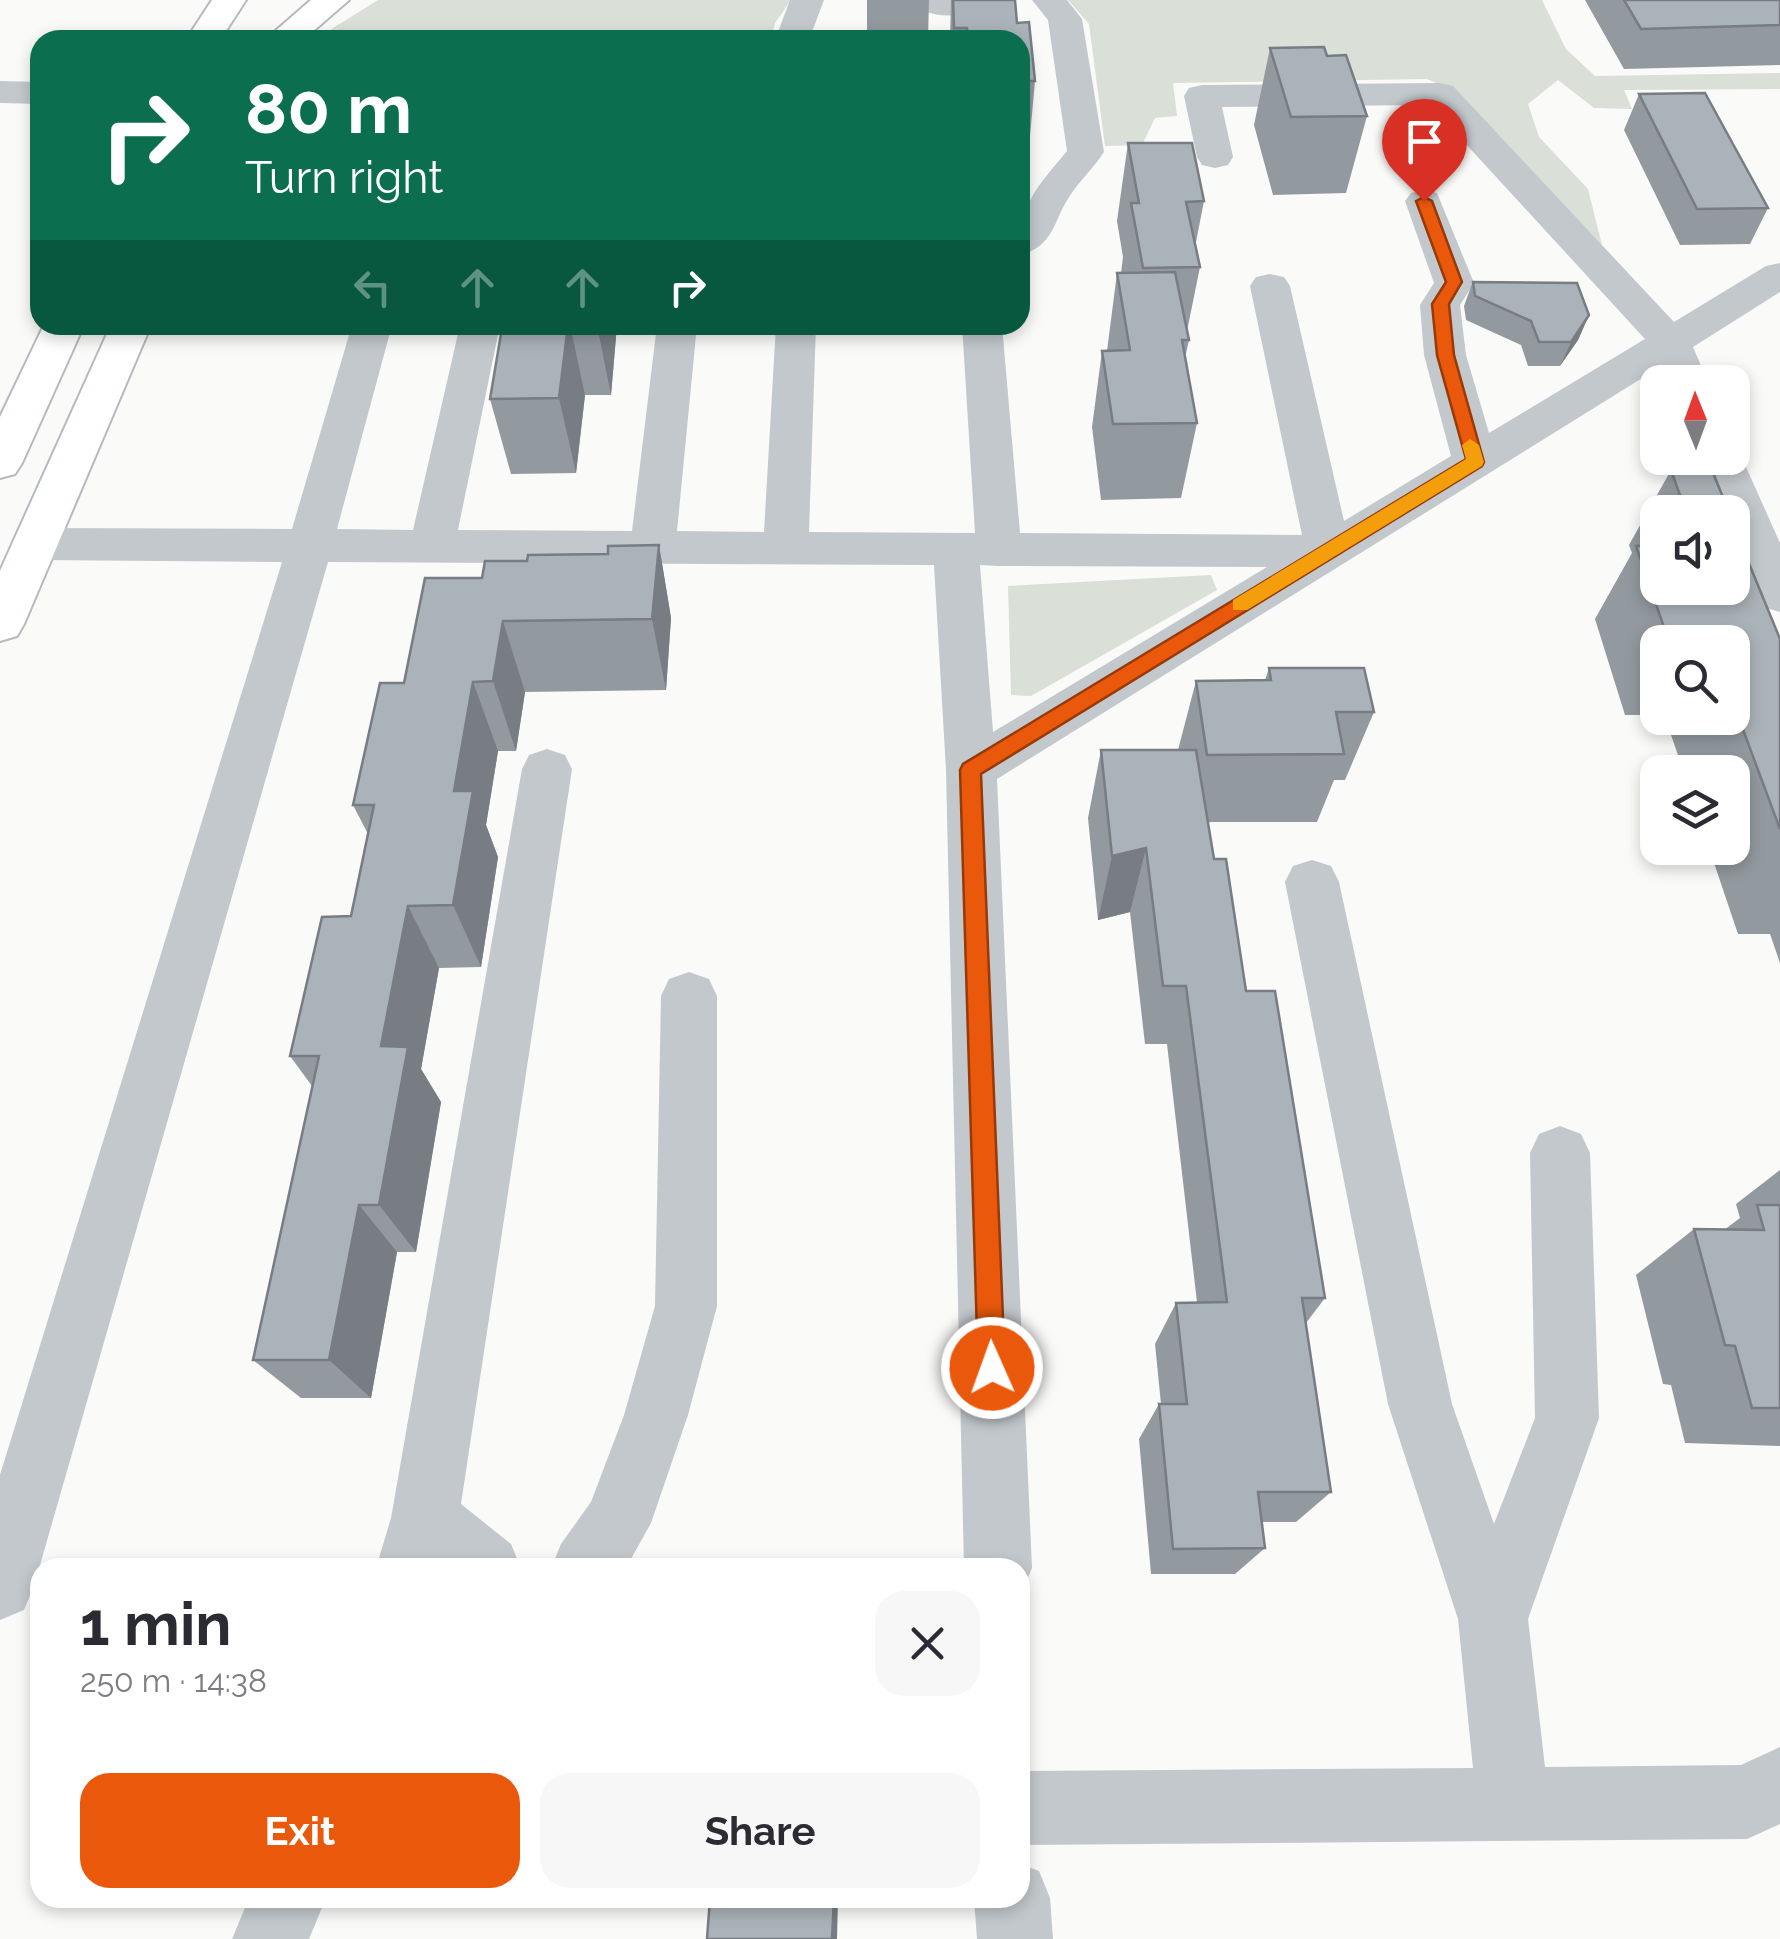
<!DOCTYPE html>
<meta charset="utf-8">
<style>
:root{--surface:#fff;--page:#f7f7f7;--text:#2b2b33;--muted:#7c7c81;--accent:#ea580c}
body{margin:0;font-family:Raleway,sans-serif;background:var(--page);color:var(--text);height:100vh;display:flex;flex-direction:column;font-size:38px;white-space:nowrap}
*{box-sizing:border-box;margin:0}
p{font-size:32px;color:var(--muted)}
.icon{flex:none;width:55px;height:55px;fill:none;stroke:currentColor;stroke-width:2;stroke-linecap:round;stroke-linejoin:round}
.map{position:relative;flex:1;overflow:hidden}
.details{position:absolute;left:30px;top:1558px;width:1000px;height:350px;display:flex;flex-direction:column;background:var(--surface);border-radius:30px;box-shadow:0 5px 15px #0003}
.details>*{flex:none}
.guide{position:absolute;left:30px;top:30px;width:1000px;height:305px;border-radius:30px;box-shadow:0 5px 15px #0003;background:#0b6e4f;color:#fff;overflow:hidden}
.needle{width:65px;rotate:359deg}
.controls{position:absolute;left:1640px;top:365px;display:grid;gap:20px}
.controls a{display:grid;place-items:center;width:110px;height:110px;border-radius:20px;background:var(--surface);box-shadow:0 5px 15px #0003;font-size:50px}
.pin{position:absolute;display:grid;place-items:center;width:85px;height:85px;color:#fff;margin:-102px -42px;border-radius:50% 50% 50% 0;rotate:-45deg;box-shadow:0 0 10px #0007}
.pin .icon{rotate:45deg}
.me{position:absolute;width:110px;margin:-55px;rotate:358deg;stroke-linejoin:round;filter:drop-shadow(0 0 8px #0008)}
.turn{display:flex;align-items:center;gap:35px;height:210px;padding:0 50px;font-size:45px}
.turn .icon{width:130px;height:130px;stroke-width:2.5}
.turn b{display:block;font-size:70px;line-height:85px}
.lanes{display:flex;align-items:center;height:95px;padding:0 50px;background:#0003;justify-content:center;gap:50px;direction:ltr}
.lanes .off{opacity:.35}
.round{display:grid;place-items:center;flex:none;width:105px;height:105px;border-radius:30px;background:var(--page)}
.headline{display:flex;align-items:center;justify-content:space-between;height:170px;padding:0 50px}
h1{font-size:60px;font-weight:700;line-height:75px}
.action{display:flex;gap:20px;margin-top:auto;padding:20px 50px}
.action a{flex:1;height:115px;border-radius:30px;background:var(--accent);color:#fff;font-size:40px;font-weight:700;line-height:115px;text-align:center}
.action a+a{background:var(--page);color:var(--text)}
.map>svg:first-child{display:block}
</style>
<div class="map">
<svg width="1780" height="1939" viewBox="0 0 1780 1939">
<rect width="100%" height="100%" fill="#fafaf8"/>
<path fill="#dadfd7" d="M 378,0 L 791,0 L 775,23 L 771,39 L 321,40 L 333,28 Z
M 1068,0 L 1542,0 L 1566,49 L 1595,76 L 1780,73 L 1780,89 L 1624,90 L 1632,109 L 1594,108 L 1558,80 L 1528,104 L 1539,137 L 1588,189 L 1602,245 L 1447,88 L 1427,79 L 1173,83 L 1177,116 L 1155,118 L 1142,145 L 1105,146 L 1089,24 Z
M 1211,575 L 1217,590 L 1031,696 L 1011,695 L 1008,586 Z"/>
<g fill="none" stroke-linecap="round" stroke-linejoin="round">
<defs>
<path id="major" d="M 212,0 L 246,0 L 220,40 L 186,40 Z
M 311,0 L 349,0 L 303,40 L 265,40 Z
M 44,325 L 84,325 L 22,463 L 15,474 L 0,478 L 0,417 Z
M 111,325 L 151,325 L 24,624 L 17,636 L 0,641 L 0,571 Z"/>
</defs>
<use href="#major" stroke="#b5babe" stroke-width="4"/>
<path fill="#c3c8cc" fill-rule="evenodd" d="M 790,0 L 824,0 L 809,40 L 775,40 Z
M 910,0 L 960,0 L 965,7 L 960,14 C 944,18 920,14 910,0 Z
M 1032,0 L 1067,0 L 1082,19 L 1104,152 C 1094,168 1079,181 1069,197 C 1053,222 1054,246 1020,255 C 1020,202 1035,190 1067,151 L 1048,20 Z
M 0,81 L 40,82 L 40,104 L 0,103 Z
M 1440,83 L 1453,86 L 1674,322 L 1766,266 L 1780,263 L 1780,292 L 1693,347 L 1708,382 L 1666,382 L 1660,367 L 997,779 L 1032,1568 L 1022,1592 L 1020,1568 L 964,1568 L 946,770 L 934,565 L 328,562 L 34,1586 L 24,1610 L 0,1620 L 0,1475 L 282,562 L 35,560 L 19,555 L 12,544 L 19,533 L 35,528 L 292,529 L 352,325 L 392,325 L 337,529 L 413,530 L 460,325 L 500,325 L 458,530 L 632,531 L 657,325 L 697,325 L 677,531 L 764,532 L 776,325 L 816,325 L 809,532 L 975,533 L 962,325 L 1002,325 L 1020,533 L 1302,535 L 1250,286 L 1256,277 L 1270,274 L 1284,277 L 1290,286 L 1344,521 L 1451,456 L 1424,355 L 1420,305 L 1434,283 L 1405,201 L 1411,193 L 1424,190 L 1437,193 L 1474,283 L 1460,305 L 1466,355 L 1489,433 L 1645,339 L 1430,105 L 1222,107 L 1233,157 L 1228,165 L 1215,168 L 1202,165 L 1197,157 L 1184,96 L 1189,88 L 1202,85 ZM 980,565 L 999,566 L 1267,567 L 993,732 Z
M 1732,447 L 1742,458 L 1780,543 L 1780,612 L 1763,607 C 1747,577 1732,546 1732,512 L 1721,512 L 1698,458 L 1732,458 Z
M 547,749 L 565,755 L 572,769 L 461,1504 L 511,1544 L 521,1568 L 376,1568 L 391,1518 L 522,769 L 529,755 Z
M 1312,860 L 1331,866 L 1339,882 L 1452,1404 L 1494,1524 L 1535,1418 L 1530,1153 L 1539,1134 L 1560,1126 L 1581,1134 L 1590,1153 L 1599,1418 L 1528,1619 L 1545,1767 L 1741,1765 L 1780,1747 L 1780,1824 L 1747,1839 L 1020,1845 L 1020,1771 L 1473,1768 L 1458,1619 L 1388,1404 L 1285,882 L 1293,866 Z
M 689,972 L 709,979 L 717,996 L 717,1306 L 688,1415 L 651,1523 L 626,1568 L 551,1568 L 561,1544 L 591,1502 L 624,1415 L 655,1306 L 661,996 L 669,979 Z
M 1020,1864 L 1039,1871 L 1050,1898 L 1053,1939 L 977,1939 L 974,1898 L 1020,1898 Z
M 249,1898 L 326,1898 L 309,1939 L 232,1939 Z"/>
<use href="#major" fill="#fff" fill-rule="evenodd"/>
</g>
<path fill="#929a9f" d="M 867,0 L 929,0 L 928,40 L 867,40 Z
M 951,0 L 1015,0 L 1017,23 L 1035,81 L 1028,158 L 1020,158 L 1020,40 L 950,40 Z
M 1585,0 L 1780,0 L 1780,65 L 1624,69 Z
M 1270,48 L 1327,56 L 1367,116 L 1346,193 L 1273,195 L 1254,125 Z
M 1639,94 L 1768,208 L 1750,244 L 1680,245 L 1624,130 Z
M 1128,143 L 1204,201 L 1195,247 L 1200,267 L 1187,331 L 1189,340 L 1185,358 L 1197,423 L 1181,498 L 1101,500 L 1092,427 L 1102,351 L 1107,351 L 1117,273 L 1121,273 L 1123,257 L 1117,221 Z
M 1473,281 L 1589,315 L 1578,340 L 1560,366 L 1528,366 L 1521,345 L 1466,320 L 1464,306 Z
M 523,325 L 617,325 L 611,395 L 585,395 L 576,473 L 511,474 L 490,399 Z
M 1671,470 L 1729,512 L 1658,512 L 1658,588 L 1780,639 L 1780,963 L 1770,934 L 1738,934 L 1709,848 L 1732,848 L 1732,772 L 1684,772 L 1665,718 L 1732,718 L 1732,642 L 1658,642 L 1658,715 L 1625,715 L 1595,619 L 1632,553 L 1629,545 Z
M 659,545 L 671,618 L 666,690 L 525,692 L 516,751 L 498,751 L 486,825 L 498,857 L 481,967 L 439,968 L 421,1069 L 441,1102 L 416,1252 L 397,1252 L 371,1398 L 301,1398 L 253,1360 L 312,1086 L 290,1056 L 351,916 L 368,834 L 353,805 L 404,683 L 482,578 L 527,561 L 608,554 Z
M 1269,668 L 1374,712 L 1345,780 L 1334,780 L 1317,822 L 1208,822 L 1214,859 L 1325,1298 L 1306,1323 L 1331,1492 L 1296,1522 L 1262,1522 L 1265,1548 L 1235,1574 L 1151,1574 L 1139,1439 L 1159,1404 L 1161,1404 L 1155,1344 L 1176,1303 L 1197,1302 L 1167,1044 L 1145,1044 L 1130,912 L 1098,920 L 1088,818 L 1101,750 L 1178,750 L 1196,681 L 1265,680 Z
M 1780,1170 L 1780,1446 L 1685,1443 L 1671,1385 L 1663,1384 L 1636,1275 L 1694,1229 L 1724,1230 L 1740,1218 L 1736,1204 Z"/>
<path fill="#777d82" d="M 1589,315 L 1578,340 L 1560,366 L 1571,342 Z
M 568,325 L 570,325 L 585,395 L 576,473 L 559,398 Z
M 597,325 L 617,325 L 611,395 Z
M 659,545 L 671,618 L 666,690 L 652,619 Z
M 503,621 L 525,692 L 516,751 L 493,681 Z
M 473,682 L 498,751 L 486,825 L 498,857 L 481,967 L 453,905 L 454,791 Z
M 1146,848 L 1130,912 L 1098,920 L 1112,856 Z
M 408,906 L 439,968 L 421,1069 L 441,1102 L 416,1252 L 379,1205 L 381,1046 Z
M 359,1205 L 397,1252 L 371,1398 L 329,1360 Z
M 834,1898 L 838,1898 L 837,1939 L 832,1939 Z"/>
<path fill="#aab3b9" stroke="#777d82" stroke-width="2.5" d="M 953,0 L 1015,0 L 1017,23 L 1029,22 L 1035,81 L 1020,81 L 1020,40 L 968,40 L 967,28 L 954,28 Z
M 1624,0 L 1780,0 L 1780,25 L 1641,29 Z
M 1324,47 L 1327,56 L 1346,55 L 1367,116 L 1291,117 L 1270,48 Z
M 1705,93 L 1768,208 L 1697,209 L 1639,94 Z
M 1128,143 L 1192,143 L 1204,201 L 1186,202 L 1200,267 L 1143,268 L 1131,203 L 1139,203 Z
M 1175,272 L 1189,340 L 1182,340 L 1197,423 L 1113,424 L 1102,351 L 1130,350 L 1117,273 Z
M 1473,282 L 1577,283 L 1589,315 L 1571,342 L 1539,342 L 1531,321 L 1475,296 Z
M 523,325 L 568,325 L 559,398 L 490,399 L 502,328 L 523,328 Z
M 1707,458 L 1729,512 L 1686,512 L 1671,470 Z
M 1732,522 L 1780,639 L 1780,829 L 1732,700 L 1732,642 L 1669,642 L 1636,546 L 1658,546 L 1658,588 L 1732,588 Z
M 659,545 L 652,619 L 503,621 L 493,681 L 473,682 L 454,791 L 473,791 L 453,905 L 408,906 L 381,1046 L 408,1047 L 379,1205 L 359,1205 L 329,1360 L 253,1360 L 319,1056 L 290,1056 L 322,917 L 351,916 L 374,805 L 353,805 L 380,683 L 404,683 L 425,578 L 482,578 L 485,561 L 527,561 L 528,555 L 608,554 L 608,546 Z
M 1269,668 L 1364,668 L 1374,712 L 1336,712 L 1344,754 L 1207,755 L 1196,681 L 1271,680 Z
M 1101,750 L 1196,750 L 1214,859 L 1226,859 L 1246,991 L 1275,991 L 1325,1298 L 1302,1298 L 1331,1492 L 1258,1492 L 1265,1548 L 1173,1549 L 1159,1404 L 1187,1404 L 1176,1303 L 1227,1302 L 1186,986 L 1163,986 L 1146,848 L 1112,856 Z
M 1757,1205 L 1780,1205 L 1780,1408 L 1752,1408 L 1735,1346 L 1725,1345 L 1694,1229 L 1764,1230 Z
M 710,1898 L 834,1898 L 832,1939 L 707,1939 Z"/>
<path fill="#ea580c" stroke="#983908" stroke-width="2.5" d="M 1424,197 L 1432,201 L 1462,282 L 1449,304 L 1454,355 L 1484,462 L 1482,466 L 981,774 L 1005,1368 L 1001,1377 L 992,1381 L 982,1377 L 978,1368 L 960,770 L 963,764 L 1466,459 L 1437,355 L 1432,304 L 1446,282 L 1416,201 Z"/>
<path fill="#f59e0b" d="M 1470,439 L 1479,445 L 1484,462 L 1482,466 L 1247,610 L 1233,610 L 1233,600 L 1466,459 L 1462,445 Z"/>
</svg>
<div class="controls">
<a><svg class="needle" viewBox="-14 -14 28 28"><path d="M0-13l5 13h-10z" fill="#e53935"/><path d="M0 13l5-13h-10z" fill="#7c7c81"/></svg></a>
<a><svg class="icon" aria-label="sound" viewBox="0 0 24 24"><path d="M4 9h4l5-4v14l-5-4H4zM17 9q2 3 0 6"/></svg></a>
<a><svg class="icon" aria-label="search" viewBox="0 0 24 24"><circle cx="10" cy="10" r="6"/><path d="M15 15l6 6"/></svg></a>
<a><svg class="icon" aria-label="layers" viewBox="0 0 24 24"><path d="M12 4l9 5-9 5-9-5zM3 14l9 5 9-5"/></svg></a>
</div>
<div class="pin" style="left:1424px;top:201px;background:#d93025"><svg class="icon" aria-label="arrive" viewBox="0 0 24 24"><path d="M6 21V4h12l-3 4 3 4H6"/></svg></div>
<svg class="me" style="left:992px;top:1368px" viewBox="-20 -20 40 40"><circle r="17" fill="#ea580c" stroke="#fff" stroke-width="3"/><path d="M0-11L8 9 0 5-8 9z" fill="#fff"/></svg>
<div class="guide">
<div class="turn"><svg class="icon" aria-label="right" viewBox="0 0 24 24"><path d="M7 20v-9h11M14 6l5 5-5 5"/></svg><div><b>80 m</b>Turn right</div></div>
<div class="lanes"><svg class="icon off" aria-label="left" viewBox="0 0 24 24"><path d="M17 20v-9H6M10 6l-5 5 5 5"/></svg><svg class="icon off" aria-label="ahead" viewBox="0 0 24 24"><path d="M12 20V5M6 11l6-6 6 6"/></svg><svg class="icon off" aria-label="ahead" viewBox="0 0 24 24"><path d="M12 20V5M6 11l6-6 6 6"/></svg><svg class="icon" aria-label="right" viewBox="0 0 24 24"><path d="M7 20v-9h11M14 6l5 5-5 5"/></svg></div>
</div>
<section class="details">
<div class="headline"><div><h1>1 min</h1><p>250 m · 14:38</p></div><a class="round"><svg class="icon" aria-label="close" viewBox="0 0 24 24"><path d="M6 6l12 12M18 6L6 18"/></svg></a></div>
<div class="action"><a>Exit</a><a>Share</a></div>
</section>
</div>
